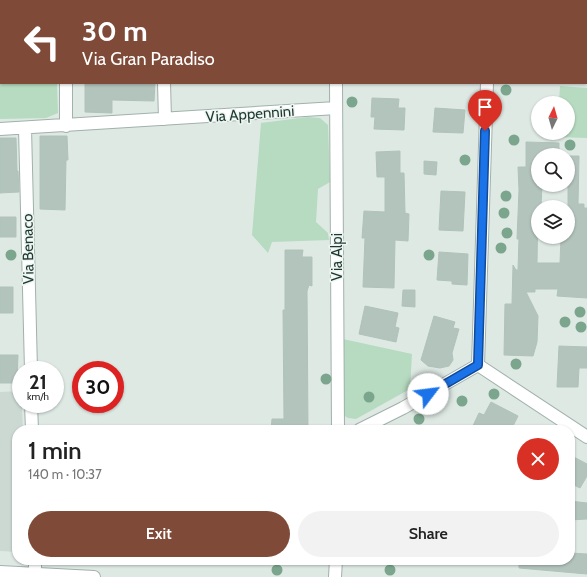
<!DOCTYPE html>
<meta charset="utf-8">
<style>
:root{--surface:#fff;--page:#f2f2f2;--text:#222;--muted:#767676;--accent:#7f4a38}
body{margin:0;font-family:Cabin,sans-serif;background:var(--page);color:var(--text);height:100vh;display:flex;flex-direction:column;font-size:15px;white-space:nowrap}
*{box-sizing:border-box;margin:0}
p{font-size:13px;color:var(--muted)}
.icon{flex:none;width:22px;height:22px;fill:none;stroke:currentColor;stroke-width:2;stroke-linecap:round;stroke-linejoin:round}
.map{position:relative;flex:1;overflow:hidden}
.panel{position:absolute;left:12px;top:425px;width:563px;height:140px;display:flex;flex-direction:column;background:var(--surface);border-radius:16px;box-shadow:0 1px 3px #0004}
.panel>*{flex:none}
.guide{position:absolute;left:0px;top:0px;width:587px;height:84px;box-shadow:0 1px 3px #0004;background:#7f4a38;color:#fff;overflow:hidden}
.needle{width:26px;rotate:5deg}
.tools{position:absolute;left:531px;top:96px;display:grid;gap:8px}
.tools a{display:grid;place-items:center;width:44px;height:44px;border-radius:50%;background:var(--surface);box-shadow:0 1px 3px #0004;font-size:20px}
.speed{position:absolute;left:12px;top:361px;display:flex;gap:8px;font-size:20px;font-weight:700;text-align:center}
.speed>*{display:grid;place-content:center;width:52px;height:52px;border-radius:50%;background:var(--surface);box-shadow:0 1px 3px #0004;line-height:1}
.speed small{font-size:10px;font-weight:400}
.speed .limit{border:6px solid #d22;background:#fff;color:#111}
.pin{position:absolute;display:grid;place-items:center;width:34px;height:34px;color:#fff;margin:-41px -17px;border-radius:50% 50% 50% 0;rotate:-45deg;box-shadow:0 0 4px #0007}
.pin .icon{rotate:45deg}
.me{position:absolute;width:44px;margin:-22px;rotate:60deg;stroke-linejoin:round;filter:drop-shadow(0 0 3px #0008)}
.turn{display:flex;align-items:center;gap:14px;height:84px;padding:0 16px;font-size:18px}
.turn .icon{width:52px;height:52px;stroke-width:2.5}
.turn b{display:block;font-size:28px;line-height:34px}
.round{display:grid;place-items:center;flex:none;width:42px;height:42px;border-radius:21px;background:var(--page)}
.summary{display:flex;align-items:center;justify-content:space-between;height:68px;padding:0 16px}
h1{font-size:24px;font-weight:600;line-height:30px}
.button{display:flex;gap:8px;margin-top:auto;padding:8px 16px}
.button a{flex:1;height:46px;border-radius:24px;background:var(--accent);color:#fff;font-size:16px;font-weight:600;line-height:46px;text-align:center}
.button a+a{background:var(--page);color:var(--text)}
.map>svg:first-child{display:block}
</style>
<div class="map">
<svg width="587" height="577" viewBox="0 0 587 577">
<rect width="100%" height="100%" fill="#dee9e4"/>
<path fill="#ccd9d3" d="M 21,391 L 23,430 L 17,430 L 17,552 L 0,551 L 0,392 Z"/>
<path fill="#b6dbc0" d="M 0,0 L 54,0 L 1,1 L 1,83 L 57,83 L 58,113 L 46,118 L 0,119 Z
M 560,86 L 587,88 L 587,138 L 558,137 L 558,133 L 568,133 L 568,103 L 559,103 Z
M 308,117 L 320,118 L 328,125 L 330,182 L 318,189 L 316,222 L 328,233 L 329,240 L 272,242 L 268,253 L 252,235 L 261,123 Z
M 343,339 L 412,354 L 410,389 L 356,419 L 348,418 L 343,415 Z"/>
<path fill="#b3c4bd" stroke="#b0c3bb" d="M 85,83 L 155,83 L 154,101 L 112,100 L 112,113 L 85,112 Z
M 372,98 L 399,99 L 398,108 L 405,108 L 404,130 L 374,129 L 375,117 L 371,117 Z
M 435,108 L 465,110 L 463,133 L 433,132 Z
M 40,136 L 67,136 L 68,160 L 66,160 L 65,210 L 40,209 Z
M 0,138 L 16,138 L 17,171 L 18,171 L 19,192 L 0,193 Z
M 526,142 L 559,143 L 559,155 L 538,155 L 538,185 L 542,185 L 541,207 L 538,207 L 537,263 L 560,263 L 561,237 L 568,237 L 568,156 L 579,156 L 578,204 L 584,204 L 584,208 L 587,208 L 587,298 L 557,296 L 558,289 L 535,289 L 535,292 L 526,292 L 538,316 L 537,342 L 533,356 L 504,355 L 505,304 L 512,304 L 513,265 L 516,270 L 518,270 L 519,239 L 517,239 L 519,190 L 518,167 L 526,167 Z
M 400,151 L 400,173 L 404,173 L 405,213 L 409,214 L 408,241 L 395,240 L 394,288 L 363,287 L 365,238 L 362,238 L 364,211 L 385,212 L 385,177 L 377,177 L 376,152 Z
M 424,161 L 437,162 L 436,175 L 424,174 Z
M 441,191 L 465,192 L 463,231 L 439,230 Z
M 0,217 L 16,217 L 16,237 L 0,237 Z
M 285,250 L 303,250 L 302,257 L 312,257 L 312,286 L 309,285 L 307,291 L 308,430 L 271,430 L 272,419 L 284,419 L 283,310 L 285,310 Z
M 439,252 L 468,254 L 467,285 L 452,284 L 452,281 L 437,280 Z
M 0,287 L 13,287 L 13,313 L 0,313 Z
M 403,290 L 415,290 L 415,307 L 402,306 Z
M 365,306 L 398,313 L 395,327 L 399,328 L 396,342 L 359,334 Z
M 434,316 L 455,322 L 453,328 L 459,329 L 452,353 L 453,360 L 449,366 L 440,368 L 428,366 L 421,360 Z
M 559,346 L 587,347 L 587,368 L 579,368 L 578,387 L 557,387 Z
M 0,355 L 18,355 L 17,378 L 15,378 L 15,383 L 0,383 Z
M 491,402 L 518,416 L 511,430 L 471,430 L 479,413 L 484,415 Z
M 570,455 L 587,464 L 587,476 L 580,488 L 570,483 Z
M 570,501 L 587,503 L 587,519 L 570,520 Z
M 570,553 L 587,554 L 587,574 L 519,568 L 519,560 L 570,560 Z"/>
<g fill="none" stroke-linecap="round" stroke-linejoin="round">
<defs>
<path id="minor" d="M 65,0 L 65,1
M 164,0 L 164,1
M 336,1 L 336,0
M 490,1 L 490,0
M 66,83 L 66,126
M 164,83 L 165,119
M 336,83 L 338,430
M 25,128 L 31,370
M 0,129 L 336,108
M 478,365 L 487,83
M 31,404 L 32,430
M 359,430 L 403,408 L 478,365 L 587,437
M 35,560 L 35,574
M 335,577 L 336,560"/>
<path id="tertiary" d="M 0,572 L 94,577"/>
</defs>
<use href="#minor" stroke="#a1b1ab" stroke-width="14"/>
<use href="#tertiary" stroke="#a1b1ab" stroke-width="14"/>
<use href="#minor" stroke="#fff" stroke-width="12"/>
<use href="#tertiary" stroke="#fff" stroke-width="12"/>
</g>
<g fill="#7ba68d">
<circle cx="506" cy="90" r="5.5"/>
<circle cx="352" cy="102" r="5.5"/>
<circle cx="514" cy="140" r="5.5"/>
<circle cx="570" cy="145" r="5.5"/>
<circle cx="465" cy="160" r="5.5"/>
<circle cx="506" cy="196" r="5.5"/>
<circle cx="504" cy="213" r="5.5"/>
<circle cx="507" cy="233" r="5.5"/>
<circle cx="501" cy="248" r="5.5"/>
<circle cx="11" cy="255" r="5.5"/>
<circle cx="429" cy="255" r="5.5"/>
<circle cx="580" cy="312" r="5.5"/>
<circle cx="565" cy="322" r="5.5"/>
<circle cx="581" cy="327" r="5.5"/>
<circle cx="516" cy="364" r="5.5"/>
<circle cx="326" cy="379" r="5.5"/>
<circle cx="494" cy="394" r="5.5"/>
<circle cx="369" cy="397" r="5.5"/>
<circle cx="462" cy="401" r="5.5"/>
<circle cx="419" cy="419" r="5.5"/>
<circle cx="277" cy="570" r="5.5"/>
<circle cx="390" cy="570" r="5.5"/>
</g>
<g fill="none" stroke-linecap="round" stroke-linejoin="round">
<defs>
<path id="route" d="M 428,394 L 478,365 L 485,131"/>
</defs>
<use href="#route" stroke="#114b97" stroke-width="10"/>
<use href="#route" stroke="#1a73e8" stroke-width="7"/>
</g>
<g text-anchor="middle" stroke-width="3" stroke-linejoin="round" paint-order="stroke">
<g font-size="15" fill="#1f3932" stroke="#eef6f2">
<text transform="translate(250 114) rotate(-4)" y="5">Via Appennini</text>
<text transform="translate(28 249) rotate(-91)" y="5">Via Benaco</text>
<text transform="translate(337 257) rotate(-90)" y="5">Via Alpi</text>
</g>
</g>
</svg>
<div class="tools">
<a><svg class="needle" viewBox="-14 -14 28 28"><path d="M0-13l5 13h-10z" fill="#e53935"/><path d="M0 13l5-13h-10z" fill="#767676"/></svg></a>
<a><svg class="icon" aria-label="search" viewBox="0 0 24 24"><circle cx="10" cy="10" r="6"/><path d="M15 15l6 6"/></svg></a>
<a><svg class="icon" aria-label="layers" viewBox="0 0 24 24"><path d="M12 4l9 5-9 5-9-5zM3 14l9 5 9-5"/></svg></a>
</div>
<div class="speed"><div>21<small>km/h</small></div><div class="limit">30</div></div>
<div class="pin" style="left:485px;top:131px;background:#d93025"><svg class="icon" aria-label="arrive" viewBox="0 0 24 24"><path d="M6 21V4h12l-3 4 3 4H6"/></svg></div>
<svg class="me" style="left:428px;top:394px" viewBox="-20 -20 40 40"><circle r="19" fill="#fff"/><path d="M0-13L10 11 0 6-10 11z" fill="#1a73e8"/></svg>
<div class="guide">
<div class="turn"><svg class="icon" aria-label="left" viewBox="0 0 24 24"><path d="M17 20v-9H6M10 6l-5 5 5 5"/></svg><div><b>30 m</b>Via Gran Paradiso</div></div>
</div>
<section class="panel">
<div class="summary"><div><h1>1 min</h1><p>140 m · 10:37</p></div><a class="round" style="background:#d93025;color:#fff"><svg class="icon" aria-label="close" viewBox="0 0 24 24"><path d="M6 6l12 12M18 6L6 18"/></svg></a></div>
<div class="button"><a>Exit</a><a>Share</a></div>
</section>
</div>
